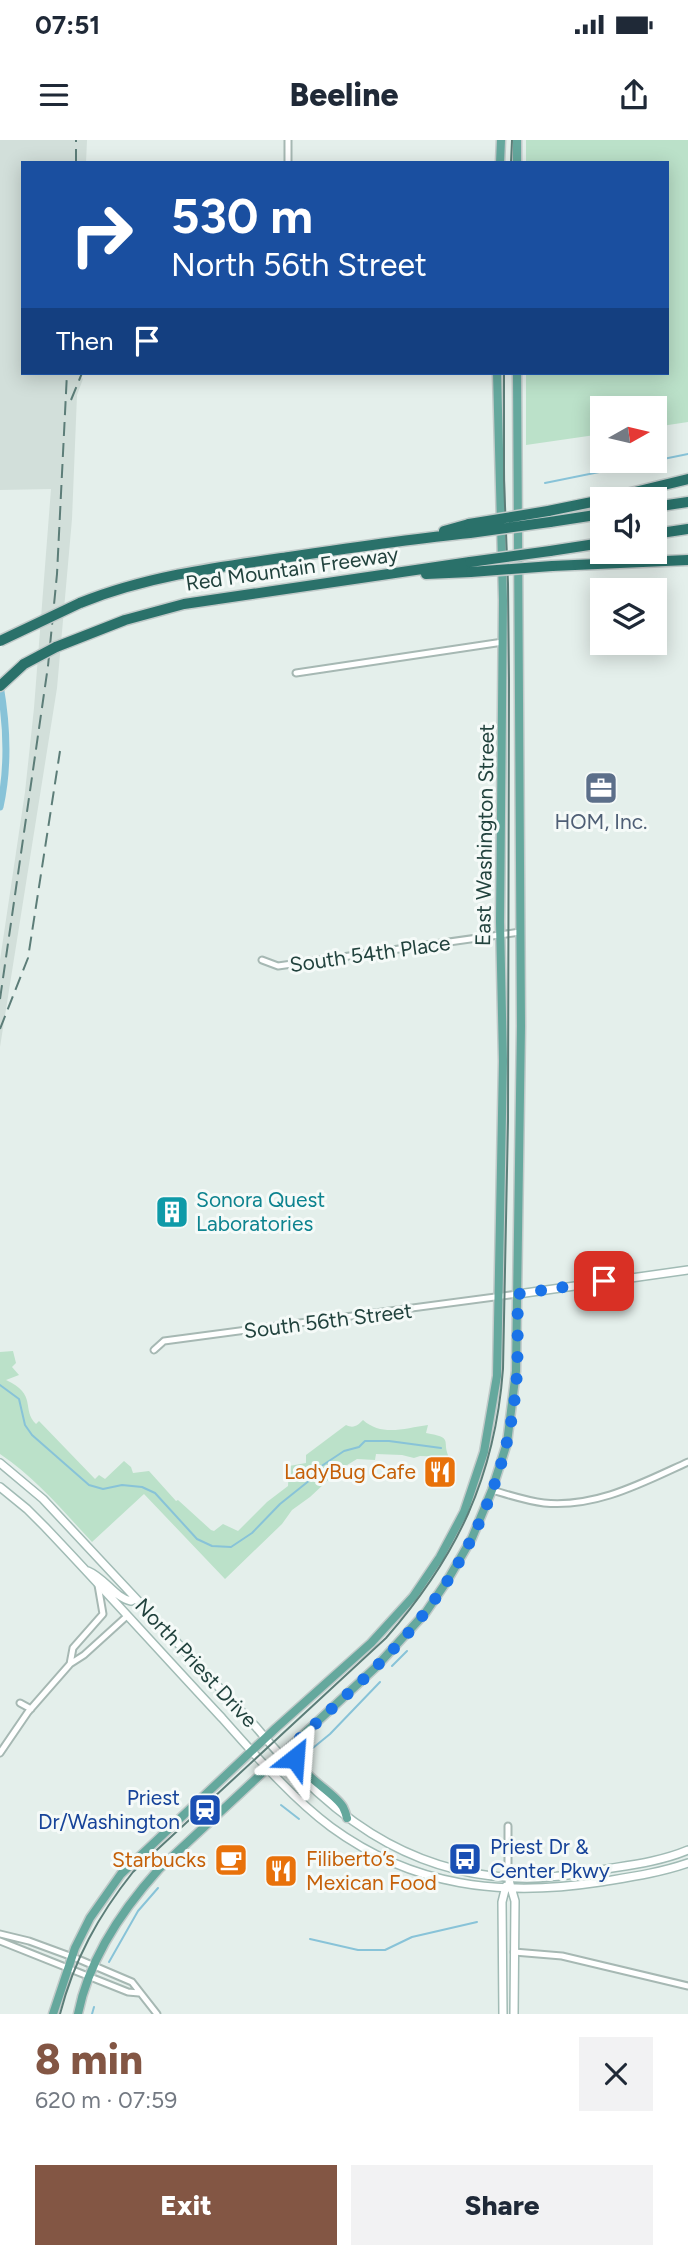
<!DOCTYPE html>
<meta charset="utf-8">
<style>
:root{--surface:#fff;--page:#f2f2f3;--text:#1f2937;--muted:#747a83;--accent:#835644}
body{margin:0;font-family:Figtree,sans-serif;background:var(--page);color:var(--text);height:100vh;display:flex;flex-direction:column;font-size:26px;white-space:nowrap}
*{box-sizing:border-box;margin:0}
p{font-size:23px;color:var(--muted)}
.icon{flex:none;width:38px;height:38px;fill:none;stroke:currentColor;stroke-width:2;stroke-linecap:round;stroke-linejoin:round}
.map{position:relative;height:1874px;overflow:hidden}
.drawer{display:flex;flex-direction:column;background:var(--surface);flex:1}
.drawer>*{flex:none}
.guide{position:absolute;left:21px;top:21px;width:648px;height:214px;border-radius:0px;box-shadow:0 4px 18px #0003;background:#1a4fa0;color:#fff;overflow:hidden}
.needle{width:46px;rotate:82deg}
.tools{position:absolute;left:590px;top:256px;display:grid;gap:14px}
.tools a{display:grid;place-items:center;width:77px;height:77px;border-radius:0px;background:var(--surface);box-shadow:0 4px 18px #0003;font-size:35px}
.pin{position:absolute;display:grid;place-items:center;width:60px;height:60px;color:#fff;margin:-30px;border-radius:14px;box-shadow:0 4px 10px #0006}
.me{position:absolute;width:77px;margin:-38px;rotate:28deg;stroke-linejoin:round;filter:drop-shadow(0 0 5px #0008)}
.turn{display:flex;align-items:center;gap:24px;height:147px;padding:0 35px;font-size:32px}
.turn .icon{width:91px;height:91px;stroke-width:2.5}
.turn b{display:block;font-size:49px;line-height:60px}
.then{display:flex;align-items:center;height:66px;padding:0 35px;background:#0003;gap:14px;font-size:26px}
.round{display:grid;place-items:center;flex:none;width:74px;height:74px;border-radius:0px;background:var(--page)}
.summary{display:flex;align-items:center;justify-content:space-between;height:119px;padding:0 35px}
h1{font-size:42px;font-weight:800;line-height:52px;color:var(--accent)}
.action{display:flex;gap:14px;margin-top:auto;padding:14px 35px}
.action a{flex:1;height:80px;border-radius:0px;background:var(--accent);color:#fff;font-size:28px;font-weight:800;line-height:80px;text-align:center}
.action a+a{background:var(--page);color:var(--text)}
.status{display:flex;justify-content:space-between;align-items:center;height:49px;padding:0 35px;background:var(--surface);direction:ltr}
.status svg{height:19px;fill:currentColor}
header{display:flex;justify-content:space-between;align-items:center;height:91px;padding:0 35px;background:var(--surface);font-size:32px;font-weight:800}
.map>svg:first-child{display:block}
</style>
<div class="status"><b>07:51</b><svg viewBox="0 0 49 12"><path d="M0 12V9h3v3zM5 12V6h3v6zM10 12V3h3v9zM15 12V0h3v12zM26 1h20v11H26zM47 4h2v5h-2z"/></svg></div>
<header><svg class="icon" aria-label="menu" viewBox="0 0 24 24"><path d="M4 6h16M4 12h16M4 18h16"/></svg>Beeline<svg class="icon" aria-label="share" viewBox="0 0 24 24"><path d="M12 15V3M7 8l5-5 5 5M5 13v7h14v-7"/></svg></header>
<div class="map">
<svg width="688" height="1874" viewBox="0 0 688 1874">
<rect width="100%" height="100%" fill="#e4efeb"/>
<path fill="#d2dfda" d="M 0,0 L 87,0 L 86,23 L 23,23 L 23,233 L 77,233 L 83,239 L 77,255 L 72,379 L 57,548 L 0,907 L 0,820 L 25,652 L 34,568 L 51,349 L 0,350 Z"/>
<path fill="#bbe1c9" d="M 526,0 L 688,0 L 688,282 L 655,287 L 654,268 L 602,268 L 602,294 L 526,305 L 526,233 L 667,233 L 667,23 L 526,23 Z
M 13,1211 L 16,1223 L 12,1227 L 19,1235 L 6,1240 C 38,1255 21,1269 36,1284 L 39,1281 L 95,1339 L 99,1335 L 105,1339 L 124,1321 L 131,1327 L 133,1333 L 149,1331 L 176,1361 L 178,1360 L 211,1390 L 214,1391 L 223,1384 L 238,1391 L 267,1362 L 288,1346 L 289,1326 L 306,1323 L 306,1315 L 346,1285 C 354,1289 358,1285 363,1280 C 382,1297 405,1288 428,1285 L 426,1293 C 455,1298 441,1301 449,1317 L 420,1316 L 414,1318 L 402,1315 L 376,1314 L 375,1320 L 357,1319 L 339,1330 L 310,1357 L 292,1370 L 282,1384 L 225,1439 L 144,1354 L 92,1402 C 63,1371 36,1338 0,1314 L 0,1212 Z"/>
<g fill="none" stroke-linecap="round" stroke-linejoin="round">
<path stroke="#88c3d8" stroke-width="2" d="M 545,343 L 688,314
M 0,1245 L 19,1259 L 25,1285 L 32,1295 L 89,1345 L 103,1349 L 122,1345 L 142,1347 L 155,1353 L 197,1399 L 212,1406 L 231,1407 L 252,1393 L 280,1364 L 310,1340 L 320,1327 L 344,1311 L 359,1307 L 365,1301 L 389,1301 L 441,1308
M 392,1526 L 407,1511
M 303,1624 L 308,1612 L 330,1594 L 380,1542
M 281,1665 L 299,1679
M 310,1799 L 358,1810 L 385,1810 L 412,1797 L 477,1782
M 109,1822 L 138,1771 L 158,1748
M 92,1874 L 94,1867"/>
<path stroke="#88c3d8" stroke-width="7" d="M 0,545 C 7,585 9,626 0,667"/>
<defs>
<path id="street" d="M 288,23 L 288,0
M 296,533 L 503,502
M 262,820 L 278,826 L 520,792
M 154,1210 L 164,1201 L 518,1154
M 492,1350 C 509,1355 527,1361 544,1363 C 596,1368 642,1343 688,1322
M 70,1524 L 73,1508 L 103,1474 L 98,1445
M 20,1563 L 31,1569
M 0,1613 L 28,1572 L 70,1524 L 84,1515 L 127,1476
M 508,1737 L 508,1686
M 0,1794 L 29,1801 L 78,1819 L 132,1842 L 157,1874
M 0,1801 L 128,1852 L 139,1853
M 514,1812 L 562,1816 L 688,1846"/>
<path id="secondary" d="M 518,1154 L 688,1130
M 0,1323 L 43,1359 L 256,1587 C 326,1672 405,1735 520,1738 C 547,1739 573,1734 600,1730 C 630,1725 659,1722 688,1710
M 0,1347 L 27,1369 L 45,1387 C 105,1450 163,1515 222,1578 C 255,1615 292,1658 331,1687 C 413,1747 502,1757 600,1742 C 630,1737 659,1733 688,1723
M 88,1431 C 105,1438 115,1458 131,1461 L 135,1459
M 508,1737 L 515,1761 L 514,1874
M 503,1874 L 502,1762 L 506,1746"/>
<path id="primary" d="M 517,0 L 517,23
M 500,23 L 501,0
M 296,1604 C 287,1631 332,1648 343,1667 C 345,1671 346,1674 347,1678
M 53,1874 L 75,1808 L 90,1778 L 121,1734 L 276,1588 L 371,1503 L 413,1457 L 440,1417 L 464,1372 L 484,1312 L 497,1236 L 503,921 L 500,782 L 503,460 L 497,233
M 78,1874 C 89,1818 122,1770 159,1729 L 376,1527 L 426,1472 L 447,1441 L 472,1398 L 492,1350 L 507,1303 L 516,1231 L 521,886 L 517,233"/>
<path id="highway" d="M 606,359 L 688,339
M 654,367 L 688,362
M 548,371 L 602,360
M 550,382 L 602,374
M 444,391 L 469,384
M 654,394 L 688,389
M 550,411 L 602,403
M 552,426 L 688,420
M 426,434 L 471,432
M 80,463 C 147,436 218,427 289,417 C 349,408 409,399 470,393
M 56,507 L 125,480 L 184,464 L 470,422
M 0,546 L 24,524"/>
</defs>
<use href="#street" stroke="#a6b8b3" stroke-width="9"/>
<use href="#secondary" stroke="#a1bbb5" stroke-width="10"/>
<use href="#primary" stroke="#c1cac9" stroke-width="11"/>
<use href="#highway" stroke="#c1cac9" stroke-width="13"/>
<use href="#street" stroke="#fff" stroke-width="5"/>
<use href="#secondary" stroke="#fff" stroke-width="7"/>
<use href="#primary" stroke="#65a89d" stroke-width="8"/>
<use href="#highway" stroke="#2a716a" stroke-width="10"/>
<path stroke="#5c7d78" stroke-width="2" d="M 511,23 L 512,0
M 60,1874 C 74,1820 98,1776 133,1732 L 386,1498 C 457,1417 495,1337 503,1229 L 508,981 L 509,540 L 508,444 L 504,340 L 504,233"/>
<path stroke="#5c7d78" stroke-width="2" stroke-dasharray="14 7" stroke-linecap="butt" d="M 76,23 L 76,0
M 71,260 L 82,233
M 0,859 L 48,526 L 57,434 L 67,233
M 0,889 L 28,818 L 60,611"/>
<defs>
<path id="highway-bridge" d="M 469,384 L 548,371
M 470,393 L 550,382
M 470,422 L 550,411
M 471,432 L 552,426
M 0,501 L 80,463
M 24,524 L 56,507"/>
</defs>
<use href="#highway-bridge" stroke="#c1cac9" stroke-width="13" stroke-linecap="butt"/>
<use href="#highway-bridge" stroke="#2a716a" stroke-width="10"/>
</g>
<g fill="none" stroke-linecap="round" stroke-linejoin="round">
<path stroke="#1a73e8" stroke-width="12" stroke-dasharray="0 21.6" d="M 295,1618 L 294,1612 L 298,1600 C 335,1565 375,1531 409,1492 C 466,1427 505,1342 515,1256 C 519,1223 517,1188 518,1154 L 604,1141"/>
</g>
<defs>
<symbol id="office-square" viewBox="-11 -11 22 22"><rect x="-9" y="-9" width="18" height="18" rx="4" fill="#5c6f8a" stroke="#f5faf8"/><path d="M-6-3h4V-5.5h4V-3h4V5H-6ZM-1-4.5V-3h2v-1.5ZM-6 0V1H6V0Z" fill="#fff"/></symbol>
<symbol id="building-square" viewBox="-11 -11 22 22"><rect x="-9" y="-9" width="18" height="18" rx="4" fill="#0f9aa8" stroke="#f5faf8"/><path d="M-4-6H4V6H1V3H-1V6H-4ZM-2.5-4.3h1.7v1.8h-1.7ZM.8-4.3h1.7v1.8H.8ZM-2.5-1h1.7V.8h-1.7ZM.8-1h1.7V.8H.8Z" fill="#fff"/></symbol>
<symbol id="restaurant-square" viewBox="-11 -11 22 22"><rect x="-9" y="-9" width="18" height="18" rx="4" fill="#e8710a" stroke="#f5faf8"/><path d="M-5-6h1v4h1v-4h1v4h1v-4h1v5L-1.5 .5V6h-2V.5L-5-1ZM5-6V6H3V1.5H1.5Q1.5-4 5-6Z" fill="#fff"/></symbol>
<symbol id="station-square" viewBox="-11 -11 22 22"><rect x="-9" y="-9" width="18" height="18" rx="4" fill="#1a4fb4" stroke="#f5faf8"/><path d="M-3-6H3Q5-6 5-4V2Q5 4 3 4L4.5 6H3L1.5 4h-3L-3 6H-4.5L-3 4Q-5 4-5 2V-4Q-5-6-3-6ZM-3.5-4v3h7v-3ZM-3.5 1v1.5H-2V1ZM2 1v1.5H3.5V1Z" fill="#fff"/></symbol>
<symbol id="bus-square" viewBox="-11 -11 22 22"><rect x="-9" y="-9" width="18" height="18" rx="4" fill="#1a4fb4" stroke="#f5faf8"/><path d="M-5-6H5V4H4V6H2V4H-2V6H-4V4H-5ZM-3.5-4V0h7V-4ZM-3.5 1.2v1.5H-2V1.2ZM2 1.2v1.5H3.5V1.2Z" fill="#fff"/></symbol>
<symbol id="cafe-square" viewBox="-11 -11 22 22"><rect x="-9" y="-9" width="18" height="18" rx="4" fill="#e8710a" stroke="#f5faf8"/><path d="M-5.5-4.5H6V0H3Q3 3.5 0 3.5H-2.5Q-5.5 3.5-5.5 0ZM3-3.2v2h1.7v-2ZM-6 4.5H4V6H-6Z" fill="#fff"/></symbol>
</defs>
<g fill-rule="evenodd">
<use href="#office-square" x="582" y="629" width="38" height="38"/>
<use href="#building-square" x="153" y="1053" width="38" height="38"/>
<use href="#restaurant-square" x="421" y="1313" width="38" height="38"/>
<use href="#station-square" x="186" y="1651" width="38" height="38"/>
<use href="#bus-square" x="446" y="1700" width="38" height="38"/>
<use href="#cafe-square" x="212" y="1701" width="38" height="38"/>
<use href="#restaurant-square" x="262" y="1712" width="38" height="38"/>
</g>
<g text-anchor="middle" stroke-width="6" stroke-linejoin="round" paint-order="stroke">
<g font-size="21" fill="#21423d" stroke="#f5faf8">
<text transform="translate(292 429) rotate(-8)" y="7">Red Mountain Freeway</text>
<text transform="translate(485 695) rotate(-89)" y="7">East Washington Street</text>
<text transform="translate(370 814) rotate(-8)" y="7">South 54th Place</text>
<text transform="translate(328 1181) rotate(-7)" y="7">South 56th Street</text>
<text transform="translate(196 1523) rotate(47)" y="7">North Priest Drive</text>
</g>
<g font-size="21" fill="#4e5e75" stroke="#f5faf8">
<text x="601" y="689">HOM, Inc.</text>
</g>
<g font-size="21" fill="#0d838f" stroke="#f5faf8" text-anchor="start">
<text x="196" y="1067">Sonora Quest<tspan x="196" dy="24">Laboratories</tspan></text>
</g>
<g font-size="21" fill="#c56008" stroke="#f5faf8" text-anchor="end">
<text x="416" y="1339">LadyBug Cafe</text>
<text x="306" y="1726" text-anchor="start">Filiberto’s<tspan x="306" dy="24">Mexican Food</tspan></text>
<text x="206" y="1727">Starbucks</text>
</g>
<g font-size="21" fill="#164399" stroke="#f5faf8" text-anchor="end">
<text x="180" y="1665">Priest<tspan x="180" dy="24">Dr/Washington</tspan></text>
<text x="490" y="1714" text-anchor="start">Priest Dr &amp;<tspan x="490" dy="24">Center Pkwy</tspan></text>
</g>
</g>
</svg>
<div class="tools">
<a><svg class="needle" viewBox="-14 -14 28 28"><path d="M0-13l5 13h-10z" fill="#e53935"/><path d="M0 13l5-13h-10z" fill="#747a83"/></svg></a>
<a><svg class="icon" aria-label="sound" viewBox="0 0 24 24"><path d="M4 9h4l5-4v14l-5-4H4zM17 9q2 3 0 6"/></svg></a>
<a><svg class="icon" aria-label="layers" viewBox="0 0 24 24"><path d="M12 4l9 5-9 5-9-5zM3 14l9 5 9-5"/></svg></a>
</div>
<div class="pin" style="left:604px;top:1141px;background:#d93025"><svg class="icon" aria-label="arrive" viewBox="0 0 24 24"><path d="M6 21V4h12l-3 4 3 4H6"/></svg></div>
<svg class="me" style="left:295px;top:1618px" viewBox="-20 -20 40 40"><path d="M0-17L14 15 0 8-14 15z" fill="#1a73e8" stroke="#fff" stroke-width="4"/></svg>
<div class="guide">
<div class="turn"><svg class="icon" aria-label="right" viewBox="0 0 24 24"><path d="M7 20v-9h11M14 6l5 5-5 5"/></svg><div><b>530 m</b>North 56th Street</div></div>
<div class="then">Then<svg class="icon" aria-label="arrive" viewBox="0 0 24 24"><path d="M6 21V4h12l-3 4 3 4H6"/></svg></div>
</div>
</div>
<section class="drawer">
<div class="summary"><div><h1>8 min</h1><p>620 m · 07:59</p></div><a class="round"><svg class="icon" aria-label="close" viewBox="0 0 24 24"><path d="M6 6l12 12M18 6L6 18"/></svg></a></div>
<div class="action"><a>Exit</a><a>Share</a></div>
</section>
